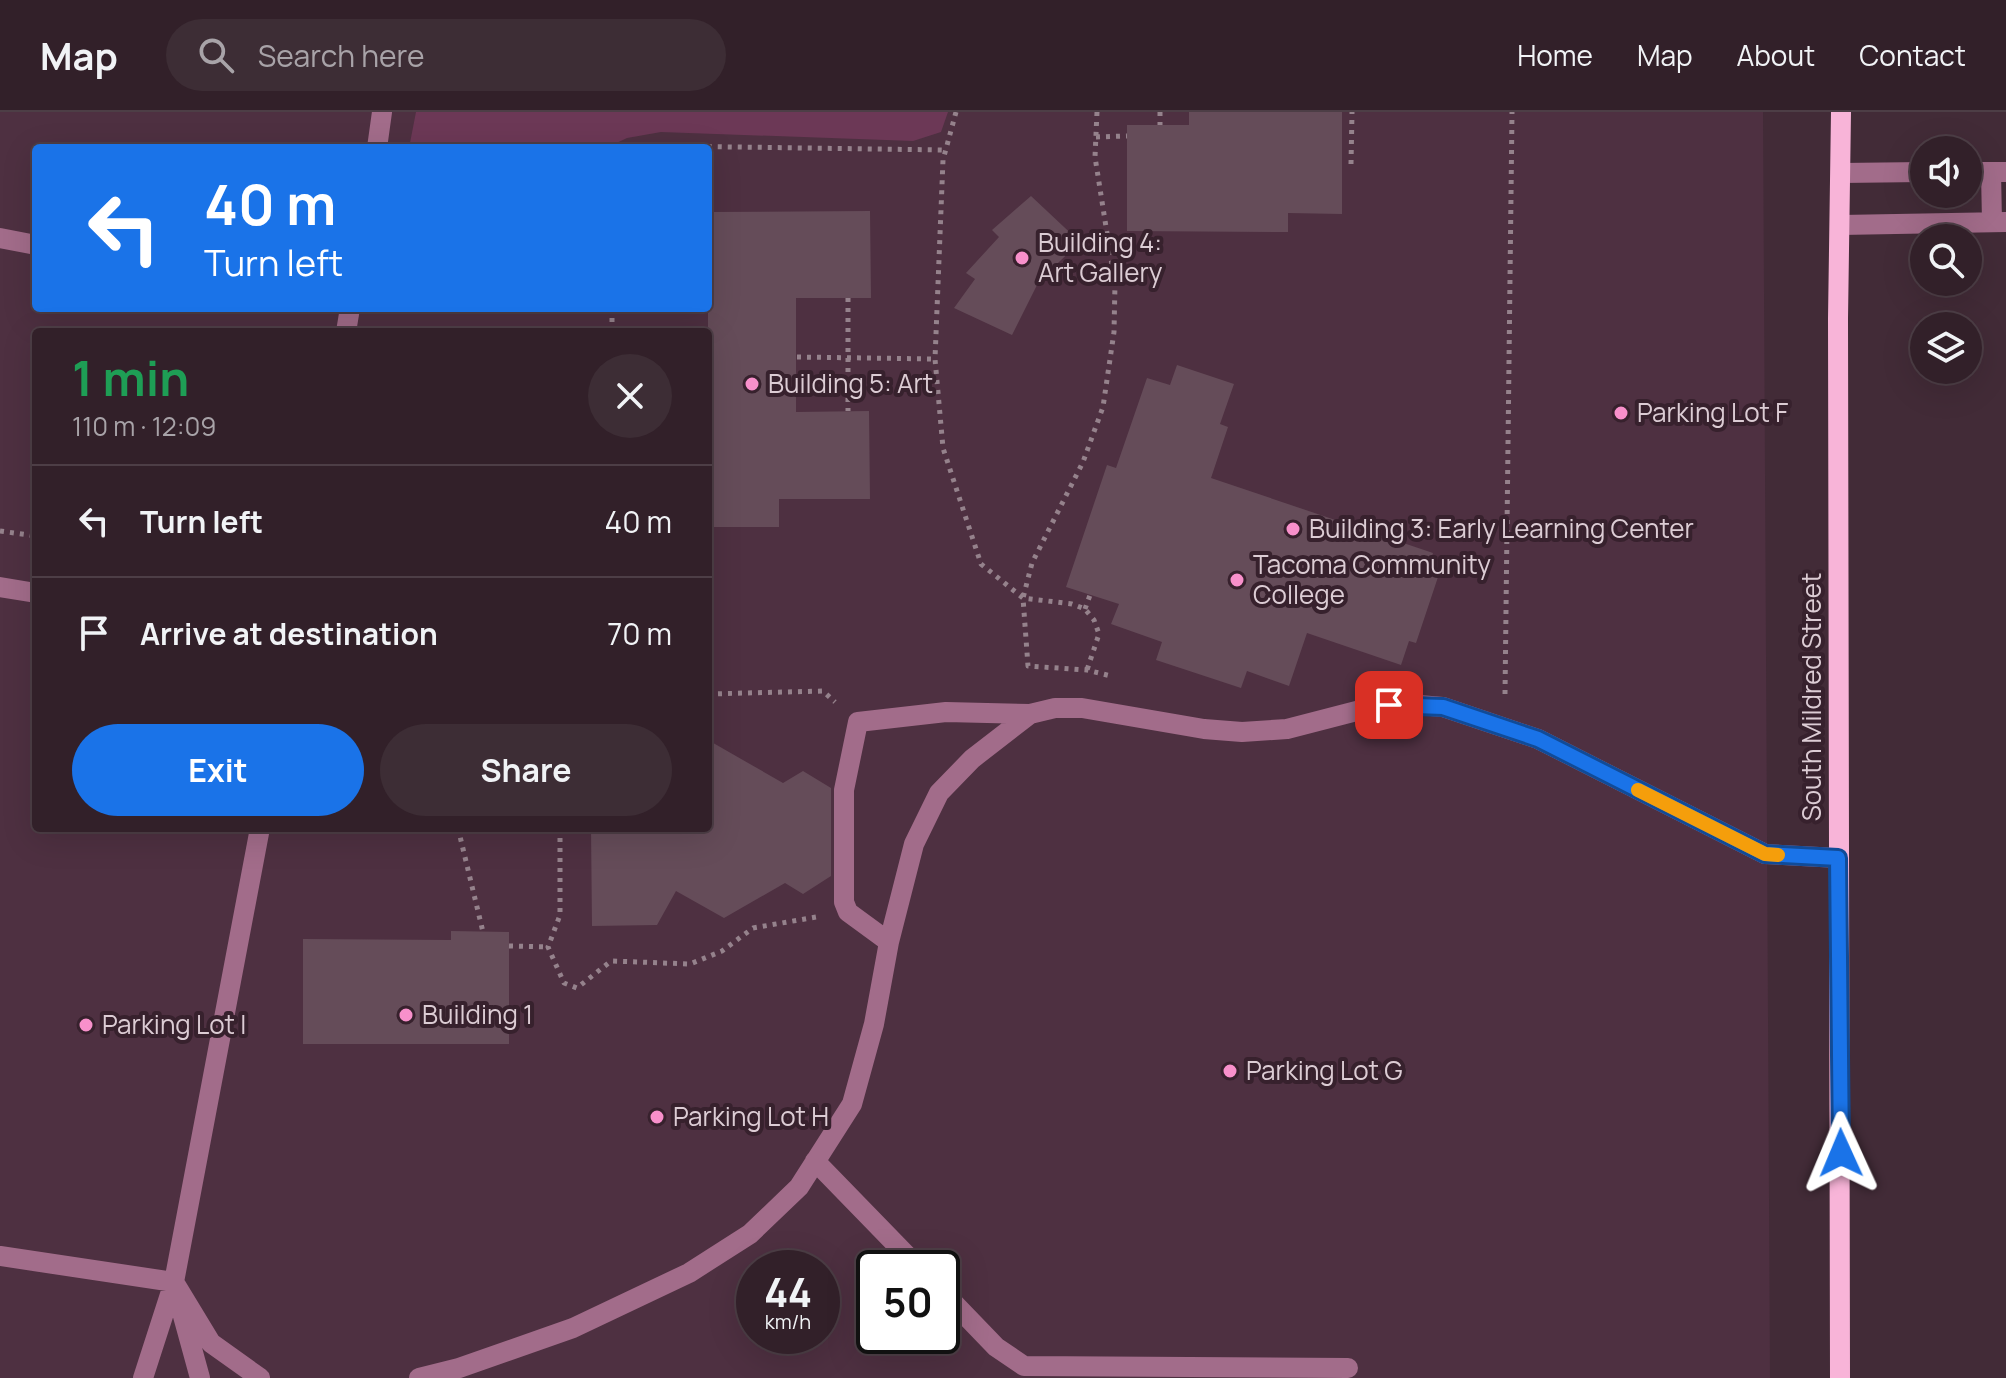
<!DOCTYPE html>
<meta charset="utf-8">
<style>
:root{--surface:#322029;--page:#3d2d35;--text:#f1f3f6;--muted:#a8a3a8;--line:#4d3e46;--accent:#1a73e8}
body{margin:0;font-family:Manrope,sans-serif;background:var(--page);color:var(--text);height:100vh;display:flex;flex-direction:column;font-size:30px;white-space:nowrap}
*{box-sizing:border-box;margin:0}
p{font-size:26px;color:var(--muted)}
.icon{flex:none;width:44px;height:44px;fill:none;stroke:currentColor;stroke-width:2;stroke-linecap:round;stroke-linejoin:round}
.map{position:relative;flex:1;overflow:hidden}
.panel{position:absolute;left:32px;top:216px;width:680px;height:504px;display:flex;flex-direction:column;background:var(--surface);border-radius:8px;box-shadow:0 8px 32px #0002,0 0 0 2px var(--line)}
.panel>*{flex:none}
.hud{position:absolute;left:32px;top:32px;width:680px;height:168px;border-radius:8px;box-shadow:0 8px 32px #0002,0 0 0 2px var(--line);background:#1a73e8;color:#fff;overflow:hidden}
.fabs{position:absolute;left:1910px;top:24px;display:grid;gap:16px}
.fabs a{display:grid;place-items:center;width:72px;height:72px;border-radius:50%;background:var(--surface);box-shadow:0 8px 32px #0002,0 0 0 2px var(--line);font-size:40px}
.speed{position:absolute;left:736px;top:1138px;display:flex;gap:16px;font-size:40px;font-weight:700;text-align:center}
.speed>*{display:grid;place-content:center;width:104px;height:104px;border-radius:50%;background:var(--surface);box-shadow:0 8px 32px #0002,0 0 0 2px var(--line);line-height:1}
.speed small{font-size:20px;font-weight:400}
.speed .limit{border:4px solid #111;border-radius:12px;background:#fff;color:#111}
.pin{position:absolute;display:grid;place-items:center;width:68px;height:68px;color:#fff;margin:-34px;border-radius:16px;box-shadow:0 4px 12px #0006}
.me{position:absolute;width:88px;margin:-44px;rotate:359deg;stroke-linejoin:round;filter:drop-shadow(0 0 6px #0008)}
.turn{display:flex;align-items:center;gap:28px;height:168px;padding:0 40px;font-size:36px}
.turn .icon{width:104px;height:104px;stroke-width:2.5}
.turn b{display:block;font-size:56px;line-height:68px}
.round{display:grid;place-items:center;flex:none;width:84px;height:84px;border-radius:42px;background:var(--page)}
.overview{display:flex;align-items:center;justify-content:space-between;height:136px;padding:0 40px}
h1{font-size:48px;font-weight:700;line-height:60px;color:#1e9e55}
.action{display:flex;gap:16px;margin-top:auto;padding:16px 40px}
.action a{flex:1;height:92px;border-radius:48px;background:var(--accent);color:#fff;font-size:32px;font-weight:700;line-height:92px;text-align:center}
.action a+a{background:var(--page);color:var(--text)}
ul{padding:0;list-style:none}
li{display:flex;align-items:center;gap:24px;height:112px;padding:0 40px;border-top:2px solid var(--line)}
li div{flex:1}
li b{display:block;font-size:30px}
li em{font-style:normal}
header{display:flex;align-items:center;gap:48px;box-sizing:border-box;height:112px;padding:0 40px;background:var(--surface);border-bottom:2px solid var(--line)}
header strong{font-size:38px}
nav{display:flex;gap:44px;margin-inline-start:auto;font-size:28px}
.search{width:560px;height:72px;background:var(--page);display:flex;align-items:center;gap:20px;box-sizing:border-box;padding:0 28px;border-radius:44px;color:var(--muted);font-size:30px}
.map>svg:first-child{display:block}
</style>
<header>
<strong>Map</strong>
<div class="search"><svg class="icon" aria-label="search" viewBox="0 0 24 24"><circle cx="10" cy="10" r="6"/><path d="M15 15l6 6"/></svg>Search here</div>
<nav><a>Home</a><a>Map</a><a>About</a><a>Contact</a></nav>
</header>
<div class="map">
<svg width="2006" height="1266" viewBox="0 0 2006 1266">
<rect width="100%" height="100%" fill="#422b37"/>
<path fill="#4e3041" fill-rule="evenodd" d="M 0,0 L 1763,0 L 1770,1266 L 0,1266 ZM 36,36 L 708,36 L 708,196 L 36,196 ZM 36,220 L 708,220 L 708,716 L 36,716 ZM 754,1156 L 822,1156 L 822,1224 L 754,1224 ZM 874,1156 L 942,1156 L 942,1224 L 874,1224 Z"/>
<path fill="#6c3856" d="M 416,0 L 948,0 L 941,20 L 913,29 L 661,20 L 627,26 L 606,36 L 409,36 Z"/>
<path fill="#654c59" d="M 1189,0 L 1342,0 L 1342,102 L 1288,101 L 1288,120 L 1127,119 L 1127,13 L 1189,13 Z
M 1031,84 L 1080,130 L 1039,169 L 1012,223 L 954,196 L 975,167 L 966,161 L 999,125 L 992,118 Z
M 870,99 L 871,186 L 796,186 L 796,300 L 869,299 L 870,387 L 779,387 L 779,415 L 708,415 L 708,100 Z
M 1177,253 L 1234,272 L 1220,312 L 1228,315 L 1211,366 L 1433,441 L 1428,455 L 1440,459 L 1416,531 L 1409,529 L 1401,553 L 1307,521 L 1289,574 L 1247,559 L 1241,576 L 1156,548 L 1162,530 L 1111,512 L 1119,492 L 1066,475 L 1107,353 L 1116,356 L 1147,266 L 1170,273 Z
M 708,628 L 783,671 L 803,659 L 831,676 L 831,764 L 803,782 L 785,771 L 724,806 L 676,779 L 657,813 L 592,814 L 591,716 L 708,716 Z
M 451,819 L 509,820 L 509,932 L 303,932 L 303,827 L 451,828 Z"/>
<g fill="none" stroke-linecap="round" stroke-linejoin="round">
<path stroke="#95828c" stroke-width="5" stroke-dasharray="4 6" stroke-linecap="butt" d="M 956,0 L 943,48 L 935,247 L 943,336 L 981,452 L 1023,486 L 1072,492 L 1085,497 L 1094,508 L 1099,522 L 1087,558
M 1097,0 L 1095,45 L 1115,172 L 1114,220 L 1103,295 L 1083,350 L 1032,451 L 1023,486 L 1028,554 L 1087,558 L 1111,564
M 1160,0 L 1160,13
M 1096,25 L 1127,24
M 658,36 L 666,34 L 945,38
M 1351,52 L 1352,0
M 848,186 L 848,299
M 612,196 L 612,220
M 797,245 L 935,247
M 0,419 L 36,424
M 1085,497 L 1090,483
M 708,582 L 823,579 L 835,590
M 1505,582 L 1512,0
M 458,716 L 483,820
M 560,716 L 560,803 L 548,835 L 564,871 L 577,876 L 611,849 L 690,852 L 722,839 L 753,816 L 816,805
M 509,834 L 548,835"/>
<path stroke="#a26c8a" stroke-width="20" d="M 377,36 L 382,0
M 1968,60 L 2006,60
M 1991,60 L 1992,110
M 1841,61 L 1924,60
M 1841,113 L 2006,110
M 0,126 L 36,133
M 346,220 L 350,196
M 0,475 L 36,481
M 889,830 L 848,800 L 844,790 L 844,678 L 858,610 L 946,600 L 1030,602 L 1055,596 L 1082,596 L 1204,617 L 1242,620 L 1287,617 L 1372,595 L 1407,592 L 1443,595 L 1538,627 L 1765,742 L 1838,746
M 815,1049 L 919,1156
M 0,1144 L 174,1170
M 174,1170 L 211,1231 L 260,1266
M 942,1179 L 996,1235 L 1024,1254 L 1348,1256
M 180,1193 L 200,1266
M 143,1266 L 174,1170 L 260,716
M 419,1266 L 459,1256 L 573,1216 L 689,1161 L 750,1122 L 799,1075 L 852,992 L 874,912 L 889,830 L 914,732 L 939,681 L 972,647 L 1030,602"/>
<path stroke="#f8b4d8" stroke-width="20" d="M 1840,1266 L 1838,207 L 1841,0"/>
</g>
<g fill="none" stroke-linecap="round" stroke-linejoin="round">
<defs>
<path id="route" d="M 1389,593 L 1443,595 L 1538,627 L 1765,742 L 1838,746 L 1841,1041"/>
</defs>
<use href="#route" stroke="#114b97" stroke-width="20"/>
<use href="#route" stroke="#1a73e8" stroke-width="14"/>
<path stroke="#f59e0b" stroke-width="14" d="M 1638,678 L 1765,742 L 1778,743"/>
</g>
<g fill="#f890cb" stroke="#37212d" stroke-width="3">
<circle cx="1022" cy="146" r="8"/>
<circle cx="752" cy="272" r="8"/>
<circle cx="1621" cy="301" r="8"/>
<circle cx="1293" cy="417" r="8"/>
<circle cx="1237" cy="468" r="8"/>
<circle cx="406" cy="903" r="8"/>
<circle cx="86" cy="913" r="8"/>
<circle cx="1230" cy="959" r="8"/>
<circle cx="657" cy="1005" r="8"/>
</g>
<g text-anchor="middle" stroke-width="8" stroke-linejoin="round" paint-order="stroke">
<g font-size="26" fill="#dcccd4" stroke="#37212d" text-anchor="start">
<text x="1038" y="140">Building 4:<tspan x="1038" dy="30">Art Gallery</tspan></text>
<text x="768" y="281">Building 5: Art</text>
<text x="1637" y="310">Parking Lot F</text>
<text x="1309" y="426">Building 3: Early Learning Center</text>
<text x="1253" y="462">Tacoma Community<tspan x="1253" dy="30">College</tspan></text>
<text x="422" y="912">Building 1</text>
<text x="102" y="922">Parking Lot I</text>
<text x="1246" y="968">Parking Lot G</text>
<text x="673" y="1014">Parking Lot H</text>
</g>
<g font-size="26" fill="#dcccd4" stroke="#37212d">
<text transform="translate(1812 585) rotate(-90)" y="9">South Mildred Street</text>
</g>
</g>
</svg>
<div class="fabs">
<a><svg class="icon" aria-label="sound" viewBox="0 0 24 24"><path d="M4 9h4l5-4v14l-5-4H4zM17 9q2 3 0 6"/></svg></a>
<a><svg class="icon" aria-label="search" viewBox="0 0 24 24"><circle cx="10" cy="10" r="6"/><path d="M15 15l6 6"/></svg></a>
<a><svg class="icon" aria-label="layers" viewBox="0 0 24 24"><path d="M12 4l9 5-9 5-9-5zM3 14l9 5 9-5"/></svg></a>
</div>
<div class="speed"><div>44<small>km/h</small></div><div class="limit">50</div></div>
<div class="pin" style="left:1389px;top:593px;background:#d93025"><svg class="icon" aria-label="arrive" viewBox="0 0 24 24"><path d="M6 21V4h12l-3 4 3 4H6"/></svg></div>
<svg class="me" style="left:1841px;top:1041px" viewBox="-20 -20 40 40"><path d="M0-17L14 15 0 8-14 15z" fill="#1a73e8" stroke="#fff" stroke-width="4"/></svg>
<div class="hud">
<div class="turn"><svg class="icon" aria-label="left" viewBox="0 0 24 24"><path d="M17 20v-9H6M10 6l-5 5 5 5"/></svg><div><b>40 m</b>Turn left</div></div>
</div>
<section class="panel">
<div class="overview"><div><h1>1 min</h1><p>110 m · 12:09</p></div><a class="round"><svg class="icon" aria-label="close" viewBox="0 0 24 24"><path d="M6 6l12 12M18 6L6 18"/></svg></a></div>
<ul>
<li><svg class="icon" aria-label="left" viewBox="0 0 24 24"><path d="M17 20v-9H6M10 6l-5 5 5 5"/></svg><div><b>Turn left</b></div><em>40 m</em></li>
<li><svg class="icon" aria-label="arrive" viewBox="0 0 24 24"><path d="M6 21V4h12l-3 4 3 4H6"/></svg><div><b>Arrive at destination</b></div><em>70 m</em></li>
</ul>
<div class="action"><a>Exit</a><a>Share</a></div>
</section>
</div>
